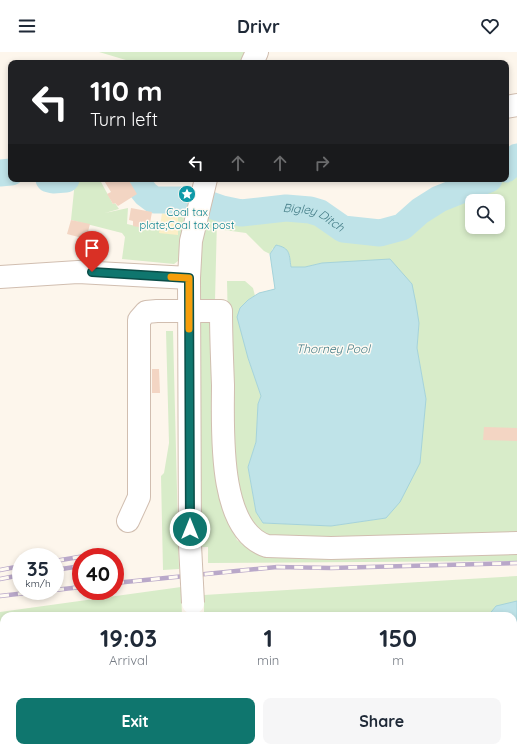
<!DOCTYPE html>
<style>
:root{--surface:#fff;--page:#f6f6f7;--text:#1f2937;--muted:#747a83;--accent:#0f766e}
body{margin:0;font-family:Quicksand,sans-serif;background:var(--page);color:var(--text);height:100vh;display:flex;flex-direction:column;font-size:15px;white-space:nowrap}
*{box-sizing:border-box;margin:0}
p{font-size:13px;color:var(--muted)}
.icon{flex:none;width:22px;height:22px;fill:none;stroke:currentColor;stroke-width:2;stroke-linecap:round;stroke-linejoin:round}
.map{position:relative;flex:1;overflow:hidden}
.details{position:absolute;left:0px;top:560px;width:517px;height:140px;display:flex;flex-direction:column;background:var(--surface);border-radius:12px 12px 0 0;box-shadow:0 2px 6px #0003}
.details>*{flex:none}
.hud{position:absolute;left:8px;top:8px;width:501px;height:122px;border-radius:8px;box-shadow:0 2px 6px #0003;background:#202124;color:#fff;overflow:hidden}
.controls{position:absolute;left:465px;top:142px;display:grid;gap:8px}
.controls a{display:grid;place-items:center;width:40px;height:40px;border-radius:8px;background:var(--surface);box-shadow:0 2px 6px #0003;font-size:20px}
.speed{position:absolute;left:12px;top:496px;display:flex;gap:8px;font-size:20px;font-weight:700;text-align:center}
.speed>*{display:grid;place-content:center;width:52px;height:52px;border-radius:50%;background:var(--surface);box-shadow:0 2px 6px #0003;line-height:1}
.speed small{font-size:10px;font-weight:400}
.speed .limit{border:6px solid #d22;background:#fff;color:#111}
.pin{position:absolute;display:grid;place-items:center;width:34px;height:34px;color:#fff;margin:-41px -17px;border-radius:50% 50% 50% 0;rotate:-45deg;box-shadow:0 0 4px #0007}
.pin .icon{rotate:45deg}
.me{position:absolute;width:44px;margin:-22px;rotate:0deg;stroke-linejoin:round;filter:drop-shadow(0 0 3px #0008)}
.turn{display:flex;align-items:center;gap:14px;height:84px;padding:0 16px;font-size:18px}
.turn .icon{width:52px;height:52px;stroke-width:2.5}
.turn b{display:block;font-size:28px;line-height:34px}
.lanes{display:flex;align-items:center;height:38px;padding:0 16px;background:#0003;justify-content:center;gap:20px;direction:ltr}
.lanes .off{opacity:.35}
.eta{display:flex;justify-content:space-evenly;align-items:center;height:68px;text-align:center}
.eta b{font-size:24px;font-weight:700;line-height:28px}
.cta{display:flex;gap:8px;margin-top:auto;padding:8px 16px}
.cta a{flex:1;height:46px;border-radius:8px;background:var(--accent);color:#fff;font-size:16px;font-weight:700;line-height:46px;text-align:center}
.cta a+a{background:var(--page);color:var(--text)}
header{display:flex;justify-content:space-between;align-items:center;height:52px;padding:0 16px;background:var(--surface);font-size:18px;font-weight:700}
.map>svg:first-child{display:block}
</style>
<header><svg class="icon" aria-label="menu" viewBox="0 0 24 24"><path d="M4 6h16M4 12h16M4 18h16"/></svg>Drivr<svg class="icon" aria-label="heart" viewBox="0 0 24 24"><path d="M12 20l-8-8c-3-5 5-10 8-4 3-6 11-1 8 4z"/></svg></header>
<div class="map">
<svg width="517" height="700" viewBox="0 0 517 700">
<rect width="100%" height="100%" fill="#fdf6ec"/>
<path fill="#d8ecc9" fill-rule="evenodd" d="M 99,0 L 254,0 L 249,11 L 136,11 Z
M 517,111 L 517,485 L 387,490 L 257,484 L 235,434 L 228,274 L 227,229 L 245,229 L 253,236 L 255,244 L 248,248 L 248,306 L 261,344 L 258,352 L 256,390 L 248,415 L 256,460 L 263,471 L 331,474 L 386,466 L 426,347 L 417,296 L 419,271 L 322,211 L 305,215 L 291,215 L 289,201 L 273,196 L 270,202 L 264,199 L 246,181 L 224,178 L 217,167 L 215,249 L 203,250 L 199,247 L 199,214 L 207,155 L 238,166 L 257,161 L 286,159 L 308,161 L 320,165 L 337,177 L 350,182 L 369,175 L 384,177 L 408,170 L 418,161 L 421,164 L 443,150 L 497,127 L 506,127 L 506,120 ZM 472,149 L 498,149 L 498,175 L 472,175 Z
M 92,127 L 105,127 L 101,130 L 113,152 L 115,151 L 119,157 L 105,161 L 128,156 L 127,172 L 149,177 L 151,169 L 160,170 L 178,183 L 178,165 L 184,165 L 178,209 L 174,212 L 122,207 L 125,185 L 122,181 L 71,168 L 75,129 L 85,129 Z
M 211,266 L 230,473 L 237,488 L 247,495 L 517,495 L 517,509 L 208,511 L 208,495 L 201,495 L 196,279 L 202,269 Z
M 166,279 L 173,279 L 179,517 L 163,518 L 161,424 L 164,421 L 169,391 Z
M 517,524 L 517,700 L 208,700 L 208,696 L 513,696 L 513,564 L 204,564 L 204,543 Z
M 181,535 L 182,564 L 4,564 L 4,696 L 187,696 L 187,700 L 0,700 L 0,560 Z"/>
<path fill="#fcefc7" d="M 162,161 L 178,165 L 178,183 L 159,181 Z"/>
<path fill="#bfe3e8" stroke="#a5d3da" d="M 130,127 L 137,127 L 149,141 L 156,145 L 172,144 L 182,146 L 187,145 L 185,154 L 173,151 L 160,150 L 148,147 Z
M 276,193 C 291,196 289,203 291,215 L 305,215 L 322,211 L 390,207 L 412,232 L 416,252 L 419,271 L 417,296 L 426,347 L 420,411 L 400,450 L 386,466 L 331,474 L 263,471 L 256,460 L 248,415 L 256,390 L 258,352 L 261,344 L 248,306 L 237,265 L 240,256 L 248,248 L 259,241 L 275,237 L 270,202 Z
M 517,549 L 517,615 L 513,620 L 513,564 L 488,564 L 496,554 Z"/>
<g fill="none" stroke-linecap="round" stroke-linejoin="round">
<g stroke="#bfe3e8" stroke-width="27">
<path d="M 506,117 L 517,105"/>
<path d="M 0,121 L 11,120"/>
<path d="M 49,127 L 53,128 L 66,127"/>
<path id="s1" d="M 134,127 L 146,142 L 154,148 L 196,148 L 222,157 L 241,161 L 286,156 L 310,158 L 320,161 L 343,177 L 380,181 L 402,175 L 420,159 L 439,147 L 489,127"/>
</g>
</g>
<path fill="#f3d5c3" d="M 103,127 L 128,127 L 137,142 L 118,154 L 115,151 L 113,152 L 107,142 L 111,140 Z
M 131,156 L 152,160 L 149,177 L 133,174 L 133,169 L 129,168 Z
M 71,168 L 90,172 L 86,187 L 67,182 Z
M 152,317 L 159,317 L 160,341 L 152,341 Z
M 484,375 L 517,376 L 517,389 L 483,388 Z"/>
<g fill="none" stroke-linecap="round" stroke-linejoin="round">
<defs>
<path id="minor" d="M 252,11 L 257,0
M 506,55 L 517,53
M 0,225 L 78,220 L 189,226
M 128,469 L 139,445 L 139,268 L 146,260 L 157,259 L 221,259 C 221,284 222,308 223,333 C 223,375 217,478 267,494 L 331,496 L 517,491
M 190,493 L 189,226 L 191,189 L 206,127
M 199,696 L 199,700"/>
</defs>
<use href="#minor" stroke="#d1beb0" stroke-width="24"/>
<use href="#minor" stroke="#fff" stroke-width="22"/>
<defs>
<path id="rail" d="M 55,509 L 91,503
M 0,518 L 21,514
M 55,518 L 81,514
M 0,527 L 21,523
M 115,531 L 277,515 L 331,516 L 517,511
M 55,538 L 81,535
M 0,544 L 43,539"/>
</defs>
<use href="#rail" stroke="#b9a8c9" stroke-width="4.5"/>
<use href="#rail" stroke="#fffaf3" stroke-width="3" stroke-dasharray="9" stroke-linecap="butt"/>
<defs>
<path id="minor-bridge" d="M 190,493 L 193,551"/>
</defs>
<use href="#minor-bridge" stroke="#d1beb0" stroke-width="24" stroke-linecap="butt"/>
<use href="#minor-bridge" stroke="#fff" stroke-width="22"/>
</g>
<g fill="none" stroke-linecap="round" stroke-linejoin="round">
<defs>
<path id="route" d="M 92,220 L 189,226 L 190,477"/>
</defs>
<use href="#route" stroke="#0a4d48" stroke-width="10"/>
<use href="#route" stroke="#0f766e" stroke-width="7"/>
<path stroke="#f59e0b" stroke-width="7" d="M 171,225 L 189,226 L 189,277"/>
</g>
<defs>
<symbol id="sight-disc" viewBox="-11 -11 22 22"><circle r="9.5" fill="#0f9aa8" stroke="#fffaf3"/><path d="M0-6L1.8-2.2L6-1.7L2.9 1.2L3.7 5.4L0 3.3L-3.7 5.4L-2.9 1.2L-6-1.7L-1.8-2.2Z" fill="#fff"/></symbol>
</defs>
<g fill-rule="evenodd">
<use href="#sight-disc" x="177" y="132" width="20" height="20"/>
</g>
<g text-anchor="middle" stroke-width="3" stroke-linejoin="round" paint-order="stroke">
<g font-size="11" fill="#0d838f" stroke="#fffaf3">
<text x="187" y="164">Coal tax<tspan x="187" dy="13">plate;Coal tax post</tspan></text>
</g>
<g font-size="12" font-style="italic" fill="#437c86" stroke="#fffaf3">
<text dy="4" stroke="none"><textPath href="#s1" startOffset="193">Bigley Ditch</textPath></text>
<text x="333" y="301">Thorney Pool</text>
</g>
</g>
</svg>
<div class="controls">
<a><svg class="icon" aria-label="search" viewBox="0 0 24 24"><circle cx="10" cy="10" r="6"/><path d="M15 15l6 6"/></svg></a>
</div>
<div class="speed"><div>35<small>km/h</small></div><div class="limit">40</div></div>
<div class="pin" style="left:92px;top:220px;background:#d93025"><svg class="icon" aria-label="arrive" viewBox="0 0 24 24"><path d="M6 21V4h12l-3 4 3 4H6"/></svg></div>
<svg class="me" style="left:190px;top:477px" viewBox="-20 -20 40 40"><circle r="17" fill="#0f766e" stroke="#fff" stroke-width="3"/><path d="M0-11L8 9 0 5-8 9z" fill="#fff"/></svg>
<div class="hud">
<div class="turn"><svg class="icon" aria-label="left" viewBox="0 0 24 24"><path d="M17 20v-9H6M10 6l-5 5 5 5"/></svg><div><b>110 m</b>Turn left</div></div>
<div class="lanes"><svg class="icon" aria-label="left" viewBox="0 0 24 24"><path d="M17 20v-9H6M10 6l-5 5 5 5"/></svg><svg class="icon off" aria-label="ahead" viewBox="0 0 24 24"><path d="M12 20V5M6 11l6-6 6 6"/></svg><svg class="icon off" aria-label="ahead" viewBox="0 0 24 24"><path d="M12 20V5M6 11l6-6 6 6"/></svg><svg class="icon off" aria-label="right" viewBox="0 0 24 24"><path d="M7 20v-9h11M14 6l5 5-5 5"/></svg></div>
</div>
<section class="details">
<div class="eta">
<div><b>19:03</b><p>Arrival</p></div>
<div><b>1</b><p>min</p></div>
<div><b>150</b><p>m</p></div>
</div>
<div class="cta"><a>Exit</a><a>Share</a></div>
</section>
</div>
